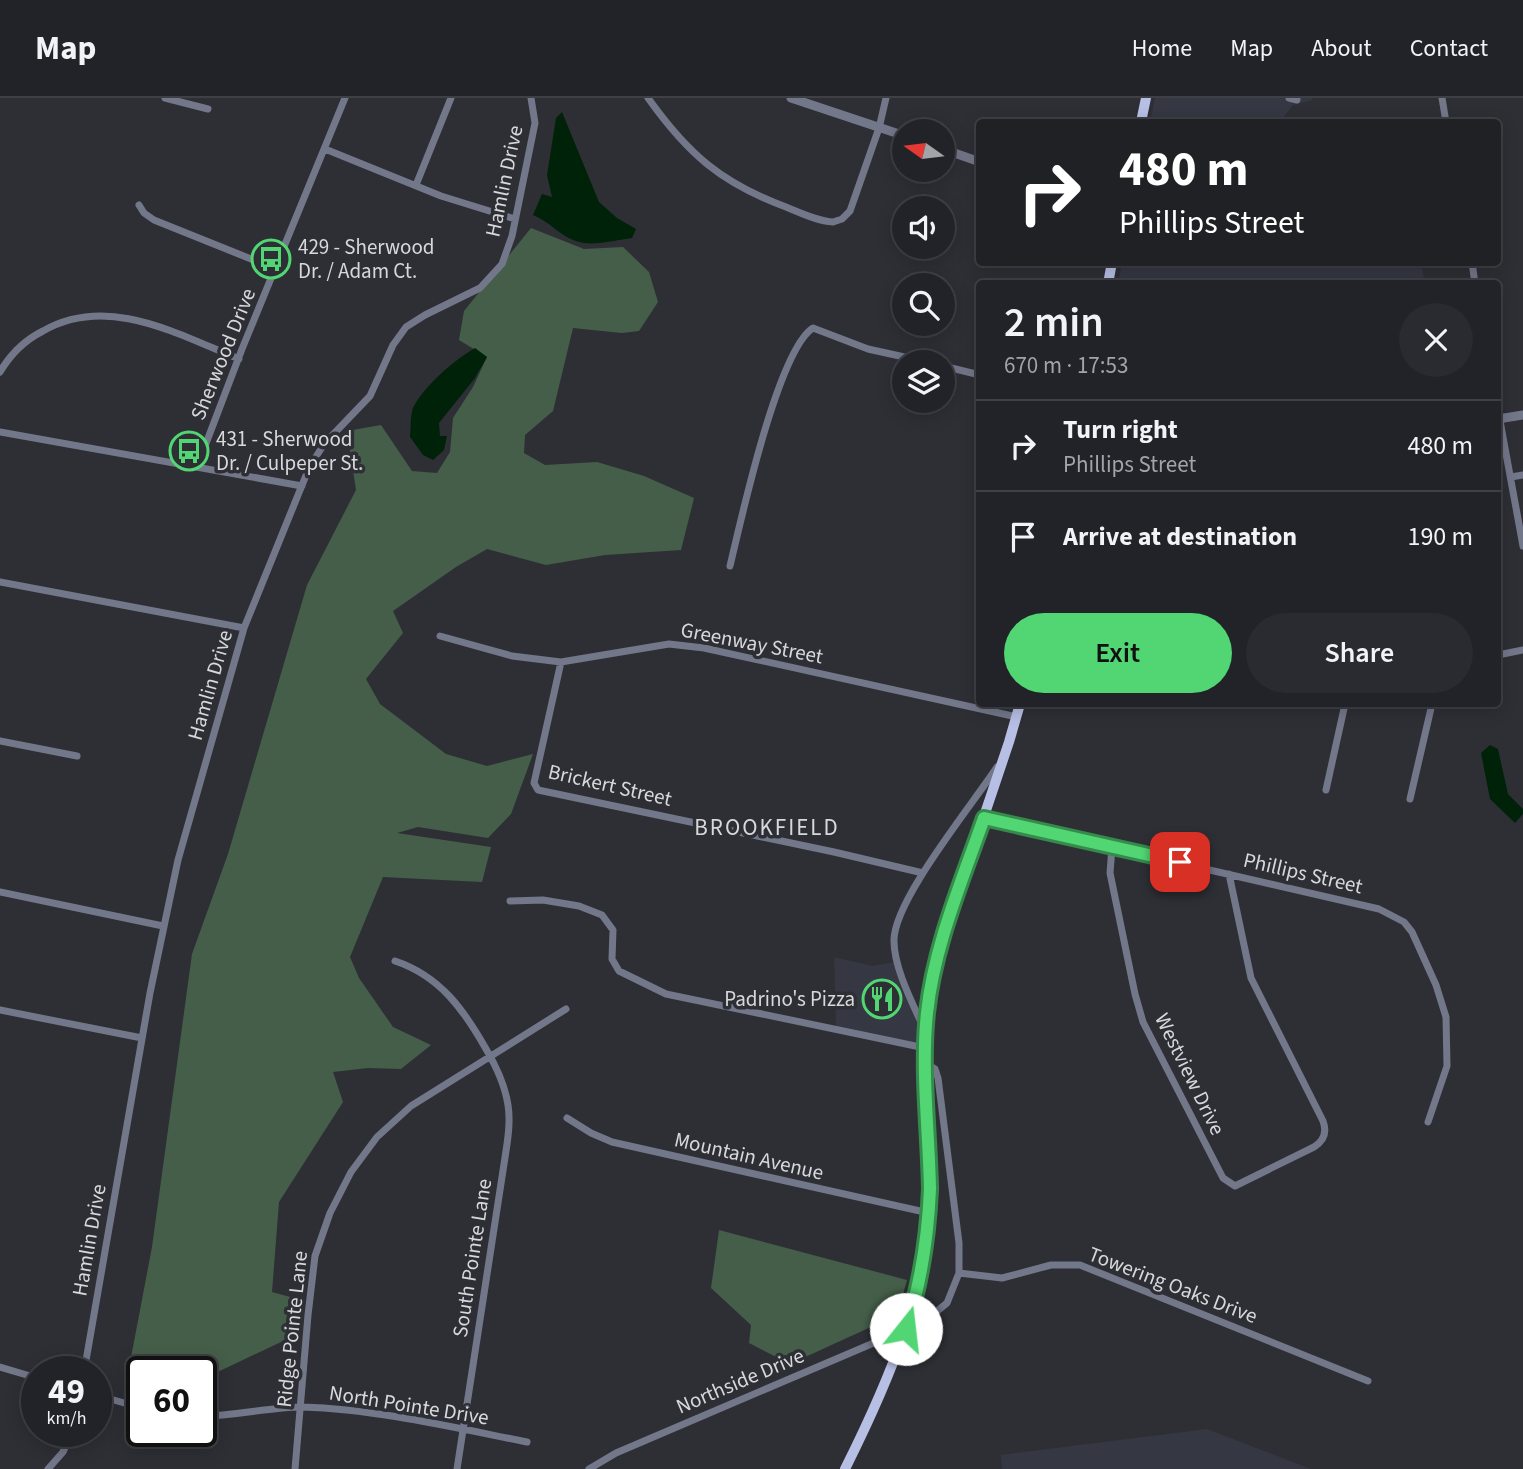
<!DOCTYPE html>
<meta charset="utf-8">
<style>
:root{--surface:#222328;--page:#2a2b30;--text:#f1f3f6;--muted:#a2a4a8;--line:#3f4045;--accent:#51d673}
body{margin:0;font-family:"Source Sans 3",sans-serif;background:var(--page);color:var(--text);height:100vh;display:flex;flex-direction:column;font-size:26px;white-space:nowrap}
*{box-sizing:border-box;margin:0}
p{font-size:23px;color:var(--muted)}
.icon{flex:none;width:38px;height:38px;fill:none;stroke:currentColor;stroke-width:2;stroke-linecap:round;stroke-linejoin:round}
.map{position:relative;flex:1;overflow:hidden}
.panel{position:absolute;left:976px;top:182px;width:525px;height:427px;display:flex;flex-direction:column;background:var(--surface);border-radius:7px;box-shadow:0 4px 18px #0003,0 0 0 2px var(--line)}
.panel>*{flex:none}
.hud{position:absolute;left:976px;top:21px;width:525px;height:147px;border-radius:7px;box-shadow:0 4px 18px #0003,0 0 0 2px var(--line);background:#202124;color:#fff;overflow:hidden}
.needle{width:46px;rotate:284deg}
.tools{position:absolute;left:892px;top:21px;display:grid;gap:14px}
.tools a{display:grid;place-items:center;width:63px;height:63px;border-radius:50%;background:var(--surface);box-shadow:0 4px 18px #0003,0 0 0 2px var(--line);font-size:35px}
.speed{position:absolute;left:21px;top:1258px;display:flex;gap:14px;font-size:35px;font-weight:700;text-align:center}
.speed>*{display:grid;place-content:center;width:91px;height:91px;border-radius:50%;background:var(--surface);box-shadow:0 4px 18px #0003,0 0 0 2px var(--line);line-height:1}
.speed small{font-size:18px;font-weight:400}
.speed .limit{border:4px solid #111;border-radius:10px;background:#fff;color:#111}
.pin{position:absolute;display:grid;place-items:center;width:60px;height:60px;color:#fff;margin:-30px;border-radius:14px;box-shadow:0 4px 10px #0006}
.me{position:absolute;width:77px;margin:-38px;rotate:16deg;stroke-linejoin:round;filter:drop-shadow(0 0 5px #0008)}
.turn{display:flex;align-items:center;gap:24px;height:147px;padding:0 28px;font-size:32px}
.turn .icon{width:91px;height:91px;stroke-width:2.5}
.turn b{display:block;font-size:49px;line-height:60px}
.round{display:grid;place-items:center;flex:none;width:74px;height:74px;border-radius:37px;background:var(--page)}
.overview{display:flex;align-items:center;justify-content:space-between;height:119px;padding:0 28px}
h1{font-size:42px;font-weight:600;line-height:52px}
.primary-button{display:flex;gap:14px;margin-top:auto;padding:14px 28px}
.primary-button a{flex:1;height:80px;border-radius:42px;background:var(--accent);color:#111;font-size:28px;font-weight:600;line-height:80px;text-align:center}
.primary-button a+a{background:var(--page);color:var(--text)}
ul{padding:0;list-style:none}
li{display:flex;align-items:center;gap:21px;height:91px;padding:0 28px;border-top:2px solid var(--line)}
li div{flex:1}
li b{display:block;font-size:26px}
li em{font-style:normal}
header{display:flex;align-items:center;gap:42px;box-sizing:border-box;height:98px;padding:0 35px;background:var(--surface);border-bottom:2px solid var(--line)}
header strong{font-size:33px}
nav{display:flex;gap:38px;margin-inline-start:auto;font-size:24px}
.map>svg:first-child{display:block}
</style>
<header>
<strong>Map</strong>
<nav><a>Home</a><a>Map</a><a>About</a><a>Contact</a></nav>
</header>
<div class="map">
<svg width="1523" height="1371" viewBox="0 0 1523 1371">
<rect width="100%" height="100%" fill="#2e2f35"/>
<path fill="#353743" d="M 1155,0 L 1313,0 L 1312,2 L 1293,7 L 1280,24 L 1150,24 Z
M 1122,165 L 1421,165 L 1425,185 L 1118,185 Z
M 834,859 L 872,868 L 895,864 L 917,923 L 920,941 L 918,944 L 913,945 L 836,929 Z
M 1207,1331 L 1311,1371 L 1002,1371 L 1001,1357 Z"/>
<path fill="#455e49" d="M 531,130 L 584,151 L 623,149 L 649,174 L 658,204 L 639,233 L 622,235 L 573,230 L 553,313 L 525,337 L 524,355 L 545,367 L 597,364 L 644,378 L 694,400 L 681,452 L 605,457 L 546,467 L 487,451 L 456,469 L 393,513 L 403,535 L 366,581 L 380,606 L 446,656 L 487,668 L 533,656 L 511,716 L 488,740 L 418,729 L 397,735 L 491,749 L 482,784 L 383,779 L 350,859 L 359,880 L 393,929 L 431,947 L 401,971 L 368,970 L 333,974 L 343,1004 L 279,1104 L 272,1194 L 301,1202 L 298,1236 L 205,1280 L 213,1305 L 201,1303 L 201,1274 L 142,1274 L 142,1294 L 125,1291 L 152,1149 L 192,856 L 228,756 L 307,487 L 356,392 L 347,333 L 381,327 L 412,373 L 437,375 L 450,354 L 453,320 L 473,289 L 487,259 L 459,242 L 464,213 Z
M 719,1132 L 907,1182 L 897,1217 L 790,1266 L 749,1245 L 751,1227 L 711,1190 Z"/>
<path fill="#002208" d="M 562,14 L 599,104 L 617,120 L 636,131 L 632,140 C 616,142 591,149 576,143 C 560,138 549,123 533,117 L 542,96 L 552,99 L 547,77 L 556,20 Z
M 475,250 L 487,259 L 475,280 L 439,325 L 440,338 L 447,338 L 444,352 L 433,362 L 423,357 L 410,339 C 411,330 410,318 413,310 C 423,289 454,262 475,250 Z
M 1490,647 L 1498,651 L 1508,696 L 1523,711 L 1523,716 L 1515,725 L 1490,701 L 1481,655 Z"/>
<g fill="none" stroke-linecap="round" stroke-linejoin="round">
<path stroke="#73778a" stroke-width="7" d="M 165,0 L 208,11
M 648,0 C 688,56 721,85 786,109 C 801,115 817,123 833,124 L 842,121 L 850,113 L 879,30 L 886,0
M 1289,0 L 1297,2
M 1442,0 L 1446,24
M 325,51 L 441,98 L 515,121
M 416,87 L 451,0
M 139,107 L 144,115 L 154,122 L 276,171
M 1472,164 L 1475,186
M 943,268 L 980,277
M 0,274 C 10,257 25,242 43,233 C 108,196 177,236 239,261
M 1498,312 L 1523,448
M 0,334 L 302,388
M 197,369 L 242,251 L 345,0
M 1511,379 L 1523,377
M 730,468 C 741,422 778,252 813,230 L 868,251 L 927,264
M 0,484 L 244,530
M 440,538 L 512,558 L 561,564 L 669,546 L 704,550 L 1017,619
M 1498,557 L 1523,552
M 561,564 L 534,685 L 538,692 L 834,754 L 923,775
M 0,643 L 77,658
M 1326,692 L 1345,606
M 1410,701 L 1432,606
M 984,720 L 1379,811 L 1404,824 L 1412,834 L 1436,887 L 1446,919 L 1447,968 L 1428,1024
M 1112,749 L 1110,775 L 1135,896 L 1143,924 L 1223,1080 L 1235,1088 L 1314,1049 C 1324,1043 1327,1034 1323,1023 L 1251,880 L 1229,776
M 0,794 L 163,828
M 510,803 L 543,802 L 579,808 L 602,817 L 613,832 L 612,861 L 619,873 L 666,896 L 925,950
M 395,863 C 440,878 464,912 486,951 C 496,968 505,987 508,1007 C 511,1026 507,1046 504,1066 L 457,1371
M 0,912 L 142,940
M 925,933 C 914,908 894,871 894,843 C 893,803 973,706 997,669
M 567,1020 L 591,1035 L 612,1044 L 929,1115
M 959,1175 L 1002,1180 L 1051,1167 L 1080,1167 L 1368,1283
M 0,1269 L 37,1280
M 84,1274 L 150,895 L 178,762 L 244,530 L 309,370 L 324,346 L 370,298 L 393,247 L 406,229 L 425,217 L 480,190 L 502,166 L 512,138 L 535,25 L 531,0
M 96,1297 L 142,1310
M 201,1318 C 236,1318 269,1309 303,1309 C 375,1311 456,1330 527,1344
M 48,1371 L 63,1354 L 72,1334
M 295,1371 L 308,1217 L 315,1158 L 330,1115 L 351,1074 L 377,1039 L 411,1008 L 566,911
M 589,1371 L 616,1355 L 890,1238 L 930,1219 L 947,1205 L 959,1175 L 959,1145 L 938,980 L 935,971 L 927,966"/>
<path stroke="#73778a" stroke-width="9" d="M 791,0 L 905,38
M 943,51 L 980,64
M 1498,321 L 1523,317"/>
<path stroke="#b7bfe5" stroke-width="10" d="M 1141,24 L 1146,0
M 1108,186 L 1112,164
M 845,1371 C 889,1283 928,1193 930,1093 C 933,1008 916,934 940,849 L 1009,644 L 1020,606"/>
</g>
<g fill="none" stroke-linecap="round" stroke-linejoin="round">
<defs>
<path id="route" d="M 906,1231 C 921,1185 928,1139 930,1091 C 929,1035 921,971 927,915 C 934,848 962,783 984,720 L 1180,764"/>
</defs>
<use href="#route" stroke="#358b4b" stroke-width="18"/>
<use href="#route" stroke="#51d673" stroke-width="12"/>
</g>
<defs>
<symbol id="bus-ring" viewBox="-11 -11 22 22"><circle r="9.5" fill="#2e2f35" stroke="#51d673" stroke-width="1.5"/><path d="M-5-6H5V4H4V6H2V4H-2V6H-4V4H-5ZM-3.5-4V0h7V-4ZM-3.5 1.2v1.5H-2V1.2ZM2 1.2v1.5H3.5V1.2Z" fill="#51d673"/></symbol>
<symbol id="restaurant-ring" viewBox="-11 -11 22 22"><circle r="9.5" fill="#2e2f35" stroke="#51d673" stroke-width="1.5"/><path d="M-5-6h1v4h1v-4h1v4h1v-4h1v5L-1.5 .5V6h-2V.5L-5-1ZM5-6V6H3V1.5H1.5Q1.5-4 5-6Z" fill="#51d673"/></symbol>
</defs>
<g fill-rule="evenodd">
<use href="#bus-ring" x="249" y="139" width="44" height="44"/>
<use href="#bus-ring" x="167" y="331" width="44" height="44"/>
<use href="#restaurant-ring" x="860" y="879" width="44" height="44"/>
</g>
<g text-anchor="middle" stroke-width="7" stroke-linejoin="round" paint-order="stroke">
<g font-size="21" fill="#d7d8dc" stroke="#2e2f35">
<text transform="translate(504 83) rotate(-78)" y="7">Hamlin Drive</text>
<text transform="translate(223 256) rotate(-68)" y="7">Sherwood Drive</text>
<text transform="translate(752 545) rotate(11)" y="7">Greenway Street</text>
<text transform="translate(210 587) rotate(-74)" y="7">Hamlin Drive</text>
<text transform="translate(610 687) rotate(13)" y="7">Brickert Street</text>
<text transform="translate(1303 775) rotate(13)" y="7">Phillips Street</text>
<text transform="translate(1190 976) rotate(64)" y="7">Westview Drive</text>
<text transform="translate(749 1058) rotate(13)" y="7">Mountain Avenue</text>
<text transform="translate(89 1142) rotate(-80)" y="7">Hamlin Drive</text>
<text transform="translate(472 1160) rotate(-81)" y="7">South Pointe Lane</text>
<text transform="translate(1173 1187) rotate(21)" y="7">Towering Oaks Drive</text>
<text transform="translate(292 1231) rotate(-84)" y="7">Ridge Pointe Lane</text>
<text transform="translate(740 1283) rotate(-23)" y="7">Northside Drive</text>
<text transform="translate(409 1307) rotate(9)" y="7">North Pointe Drive</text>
</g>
<g font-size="21" fill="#d7d8dc" stroke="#2e2f35" text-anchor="start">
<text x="298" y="156">429 - Sherwood<tspan x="298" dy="24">Dr. / Adam Ct.</tspan></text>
<text x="216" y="348">431 - Sherwood<tspan x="216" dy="24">Dr. / Culpeper St.</tspan></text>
<text x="855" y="908" text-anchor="end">Padrino's Pizza</text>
</g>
<g font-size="23" letter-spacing="2" fill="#d7d8dc" stroke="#2e2f35">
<text x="767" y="737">BROOKFIELD</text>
</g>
</g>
</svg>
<div class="tools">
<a><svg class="needle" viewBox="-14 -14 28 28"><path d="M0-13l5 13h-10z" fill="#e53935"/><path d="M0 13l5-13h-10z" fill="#a2a4a8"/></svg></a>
<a><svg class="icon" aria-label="sound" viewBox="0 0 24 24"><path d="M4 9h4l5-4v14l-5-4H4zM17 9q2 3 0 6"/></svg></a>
<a><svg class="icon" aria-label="search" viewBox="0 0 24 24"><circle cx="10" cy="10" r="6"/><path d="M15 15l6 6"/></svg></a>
<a><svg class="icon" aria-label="layers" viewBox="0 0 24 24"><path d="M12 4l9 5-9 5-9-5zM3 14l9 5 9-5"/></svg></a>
</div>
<div class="speed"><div>49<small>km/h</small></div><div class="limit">60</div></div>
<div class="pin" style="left:1180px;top:764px;background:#d93025"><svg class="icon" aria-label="arrive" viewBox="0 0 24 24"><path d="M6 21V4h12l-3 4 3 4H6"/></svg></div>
<svg class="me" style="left:906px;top:1231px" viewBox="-20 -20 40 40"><circle r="19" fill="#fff"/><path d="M0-13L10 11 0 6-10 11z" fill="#51d673"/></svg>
<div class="hud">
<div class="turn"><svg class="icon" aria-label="right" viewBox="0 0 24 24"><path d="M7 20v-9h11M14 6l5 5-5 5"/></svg><div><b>480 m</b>Phillips Street</div></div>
</div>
<section class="panel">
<div class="overview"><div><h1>2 min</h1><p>670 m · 17:53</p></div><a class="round"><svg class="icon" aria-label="close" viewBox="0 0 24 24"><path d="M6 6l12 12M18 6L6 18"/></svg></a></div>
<ul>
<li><svg class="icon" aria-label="right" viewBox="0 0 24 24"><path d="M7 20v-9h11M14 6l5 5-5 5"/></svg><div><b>Turn right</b><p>Phillips Street</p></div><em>480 m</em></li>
<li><svg class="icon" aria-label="arrive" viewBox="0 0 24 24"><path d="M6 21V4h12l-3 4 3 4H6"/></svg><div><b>Arrive at destination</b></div><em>190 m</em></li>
</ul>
<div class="primary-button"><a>Exit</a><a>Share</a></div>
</section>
</div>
